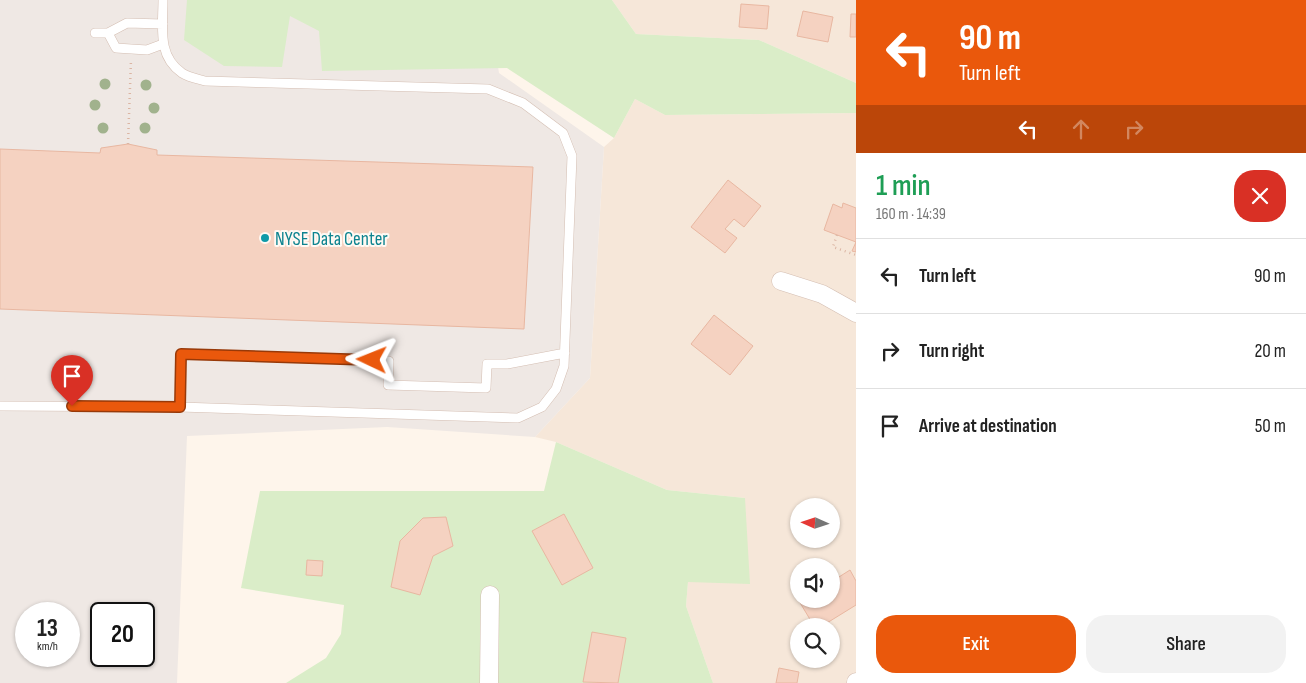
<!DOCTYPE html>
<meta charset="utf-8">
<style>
:root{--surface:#fff;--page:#f2f2f2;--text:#222;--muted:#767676;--line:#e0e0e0;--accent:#ea580c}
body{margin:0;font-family:"Sofia Sans Condensed",sans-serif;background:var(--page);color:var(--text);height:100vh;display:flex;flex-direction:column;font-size:19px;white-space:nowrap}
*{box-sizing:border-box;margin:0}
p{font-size:16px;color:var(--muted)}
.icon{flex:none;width:28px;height:28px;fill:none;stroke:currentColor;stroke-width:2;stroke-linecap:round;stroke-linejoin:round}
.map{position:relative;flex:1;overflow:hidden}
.sheet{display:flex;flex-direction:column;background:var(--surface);width:450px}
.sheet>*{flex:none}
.hud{background:#ea580c;color:#fff;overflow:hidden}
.needle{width:32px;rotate:273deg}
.fabs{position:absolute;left:790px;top:498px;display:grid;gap:10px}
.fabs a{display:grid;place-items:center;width:50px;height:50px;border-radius:50%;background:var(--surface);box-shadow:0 1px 4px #0004;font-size:25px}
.speed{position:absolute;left:15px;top:602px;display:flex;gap:10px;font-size:25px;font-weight:700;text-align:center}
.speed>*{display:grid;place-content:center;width:65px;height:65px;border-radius:50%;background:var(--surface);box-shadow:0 1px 4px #0004;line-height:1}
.speed small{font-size:12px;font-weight:400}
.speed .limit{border:2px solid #111;border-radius:8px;background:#fff;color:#111}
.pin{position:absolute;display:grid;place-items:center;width:42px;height:42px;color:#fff;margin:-51px -21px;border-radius:50% 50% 50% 0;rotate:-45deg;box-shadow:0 0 5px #0007}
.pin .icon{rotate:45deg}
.me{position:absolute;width:55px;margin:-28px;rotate:272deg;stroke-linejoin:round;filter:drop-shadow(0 0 4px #0008)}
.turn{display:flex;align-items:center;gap:18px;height:105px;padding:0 20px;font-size:22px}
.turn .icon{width:65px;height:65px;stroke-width:2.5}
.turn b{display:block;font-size:35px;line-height:42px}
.lanes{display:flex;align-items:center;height:48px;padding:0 20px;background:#0003;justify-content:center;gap:25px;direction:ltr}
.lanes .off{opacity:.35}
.round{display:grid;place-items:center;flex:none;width:52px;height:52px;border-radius:20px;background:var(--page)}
.headline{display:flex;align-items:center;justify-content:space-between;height:85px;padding:0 20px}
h1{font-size:30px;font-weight:600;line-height:38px;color:#1e9e55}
.cta{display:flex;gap:10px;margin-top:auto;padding:10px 20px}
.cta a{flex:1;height:58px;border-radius:20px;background:var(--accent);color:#fff;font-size:20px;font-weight:600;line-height:58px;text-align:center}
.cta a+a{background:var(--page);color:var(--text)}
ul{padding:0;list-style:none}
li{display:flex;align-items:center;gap:15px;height:75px;padding:0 20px;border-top:1px solid var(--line)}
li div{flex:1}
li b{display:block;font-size:19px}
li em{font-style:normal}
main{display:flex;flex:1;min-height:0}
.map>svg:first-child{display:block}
</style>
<main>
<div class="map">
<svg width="856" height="683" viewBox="0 0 856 683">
<rect width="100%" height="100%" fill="#fef5eb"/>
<path fill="#f6e7d9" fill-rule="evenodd" d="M 612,0 L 856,0 L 856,83 L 759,40 L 636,34 Z
M 635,99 L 665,115 L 856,113 L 856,683 L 713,683 L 686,606 L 688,582 L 745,498 L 667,490 L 556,442 L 535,437 L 590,378 L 604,147 L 614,138 ZM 799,506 L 831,506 L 831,539 L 799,539 ZM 799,566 L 831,566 L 831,599 L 799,599 ZM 799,626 L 831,626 L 831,659 L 799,659 Z"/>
<path fill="#efe8e4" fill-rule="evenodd" d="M 0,0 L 487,0 L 499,73 L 604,147 L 590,378 L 535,437 L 387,427 L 187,436 L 177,683 L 0,683 ZM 26,614 L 69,614 L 69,656 L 26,656 ZM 101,614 L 144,614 L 144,656 L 101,656 Z"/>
<path fill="#daedc8" d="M 187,0 L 612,0 L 636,34 L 759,40 L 856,83 L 856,113 L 665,115 L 635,99 L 614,138 L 507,68 L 322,71 L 319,31 L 290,16 L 282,67 L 224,66 L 184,40 Z
M 556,442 L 667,490 L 745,498 L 750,584 L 688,582 L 686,606 L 713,683 L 286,683 L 326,658 L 341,634 L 344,605 L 241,588 L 260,491 L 544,491 Z"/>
<path fill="#f5d2c1" stroke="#e8b7a1" d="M 741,4 L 769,6 L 767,29 L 739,27 Z
M 803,11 L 833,17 L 828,42 L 797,36 Z
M 851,14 L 856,14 L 856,37 L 850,37 Z
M 128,144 L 157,150 L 157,155 L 533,167 L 524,329 L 0,309 L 0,149 L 100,153 L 101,148 Z
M 728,180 L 761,206 L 744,227 L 734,219 L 725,229 L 737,238 L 725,253 L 691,227 Z
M 843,203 L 856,208 L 856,252 L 852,251 L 856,242 L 824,230 L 833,204 L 842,208 Z
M 714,315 L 753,346 L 730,375 L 691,344 Z
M 564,514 L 593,568 L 562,585 L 532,531 Z
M 446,517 L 453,546 L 433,556 L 420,595 L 391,587 L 400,541 L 423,518 Z
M 307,560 L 323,561 L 322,576 L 306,575 Z
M 850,570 L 856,581 L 856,605 L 822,626 L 814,626 L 799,601 L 803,599 L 831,599 L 831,582 Z
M 592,632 L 626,638 L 618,683 L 583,682 Z
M 779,668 L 799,672 L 797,683 L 776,683 Z"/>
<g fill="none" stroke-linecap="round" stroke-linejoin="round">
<defs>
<path id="service" d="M 95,33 L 108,33 L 127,23 L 163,24
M 108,33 L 116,48 L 147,50 L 163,44
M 0,406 L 180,407 L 518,418 L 542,407 L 556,389 L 564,366 L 572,156 L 563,133 L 523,103 L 488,89 L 205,81 C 198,79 188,77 182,73 C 157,56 163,27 163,0
M 180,407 L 181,354 L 389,361 L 388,385 L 486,388 L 487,364 L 507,364 L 565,353"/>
<path id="minor" d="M 781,281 L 822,294 L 856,313
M 489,683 L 490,595
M 856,683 L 856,682"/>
</defs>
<use href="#service" stroke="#d4beb2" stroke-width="10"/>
<use href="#minor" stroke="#d4beb2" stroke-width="19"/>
<path stroke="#dbb5a3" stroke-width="2.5" stroke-dasharray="1 4" stroke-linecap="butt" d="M 128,144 L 131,60
M 837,235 L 833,247 L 856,255"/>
<use href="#service" stroke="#fff" stroke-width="9"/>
<use href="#minor" stroke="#fff" stroke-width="18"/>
</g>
<g fill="#a1b28d">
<circle cx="105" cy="84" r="5.5"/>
<circle cx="146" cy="85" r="5.5"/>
<circle cx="95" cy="105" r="5.5"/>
<circle cx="154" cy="108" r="5.5"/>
<circle cx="103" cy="128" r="5.5"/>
<circle cx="145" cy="128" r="5.5"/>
</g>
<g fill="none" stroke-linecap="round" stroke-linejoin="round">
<defs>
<path id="route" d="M 72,406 L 180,407 L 181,354 L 372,360"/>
</defs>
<use href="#route" stroke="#983908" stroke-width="12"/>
<use href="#route" stroke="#ea580c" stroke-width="9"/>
</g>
<circle fill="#0f9aa8" stroke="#fff9f3" stroke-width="2" cx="265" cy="238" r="5"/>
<g text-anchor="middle" stroke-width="4" stroke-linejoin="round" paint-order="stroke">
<g font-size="19" fill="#0d838f" stroke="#fff9f3" text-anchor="start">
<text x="275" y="245">NYSE Data Center</text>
</g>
</g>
</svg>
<div class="fabs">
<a><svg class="needle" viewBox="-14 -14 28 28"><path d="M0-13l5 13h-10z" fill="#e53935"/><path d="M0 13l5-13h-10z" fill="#767676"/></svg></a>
<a><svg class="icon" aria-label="sound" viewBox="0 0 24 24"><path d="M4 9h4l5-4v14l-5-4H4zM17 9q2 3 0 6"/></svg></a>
<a><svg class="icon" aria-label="search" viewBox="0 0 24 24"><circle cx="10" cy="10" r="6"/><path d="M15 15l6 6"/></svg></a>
</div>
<div class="speed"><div>13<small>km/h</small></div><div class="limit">20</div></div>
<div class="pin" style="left:72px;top:406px;background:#d93025"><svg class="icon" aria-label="arrive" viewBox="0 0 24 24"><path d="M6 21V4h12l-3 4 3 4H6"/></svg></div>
<svg class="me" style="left:372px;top:360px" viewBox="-20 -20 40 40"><path d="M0-17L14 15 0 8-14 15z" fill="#ea580c" stroke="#fff" stroke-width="4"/></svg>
</div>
<section class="sheet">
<div class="hud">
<div class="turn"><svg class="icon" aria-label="left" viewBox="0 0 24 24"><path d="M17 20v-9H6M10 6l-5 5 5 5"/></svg><div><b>90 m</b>Turn left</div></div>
<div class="lanes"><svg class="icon" aria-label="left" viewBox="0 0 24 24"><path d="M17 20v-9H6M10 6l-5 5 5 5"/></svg><svg class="icon off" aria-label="ahead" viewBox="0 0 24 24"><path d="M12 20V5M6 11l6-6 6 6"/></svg><svg class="icon off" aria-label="right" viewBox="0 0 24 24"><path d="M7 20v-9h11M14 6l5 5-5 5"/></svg></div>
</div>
<div class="headline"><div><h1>1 min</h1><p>160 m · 14:39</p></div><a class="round" style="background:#d93025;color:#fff"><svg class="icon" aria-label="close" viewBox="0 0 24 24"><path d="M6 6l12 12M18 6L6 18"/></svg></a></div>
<ul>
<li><svg class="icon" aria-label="left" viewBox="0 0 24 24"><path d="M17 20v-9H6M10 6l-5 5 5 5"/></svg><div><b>Turn left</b></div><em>90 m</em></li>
<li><svg class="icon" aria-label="right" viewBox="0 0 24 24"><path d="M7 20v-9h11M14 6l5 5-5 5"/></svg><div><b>Turn right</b></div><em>20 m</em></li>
<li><svg class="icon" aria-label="arrive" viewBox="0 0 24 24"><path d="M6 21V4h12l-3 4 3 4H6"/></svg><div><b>Arrive at destination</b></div><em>50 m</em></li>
</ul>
<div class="cta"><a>Exit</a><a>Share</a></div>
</section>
</main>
